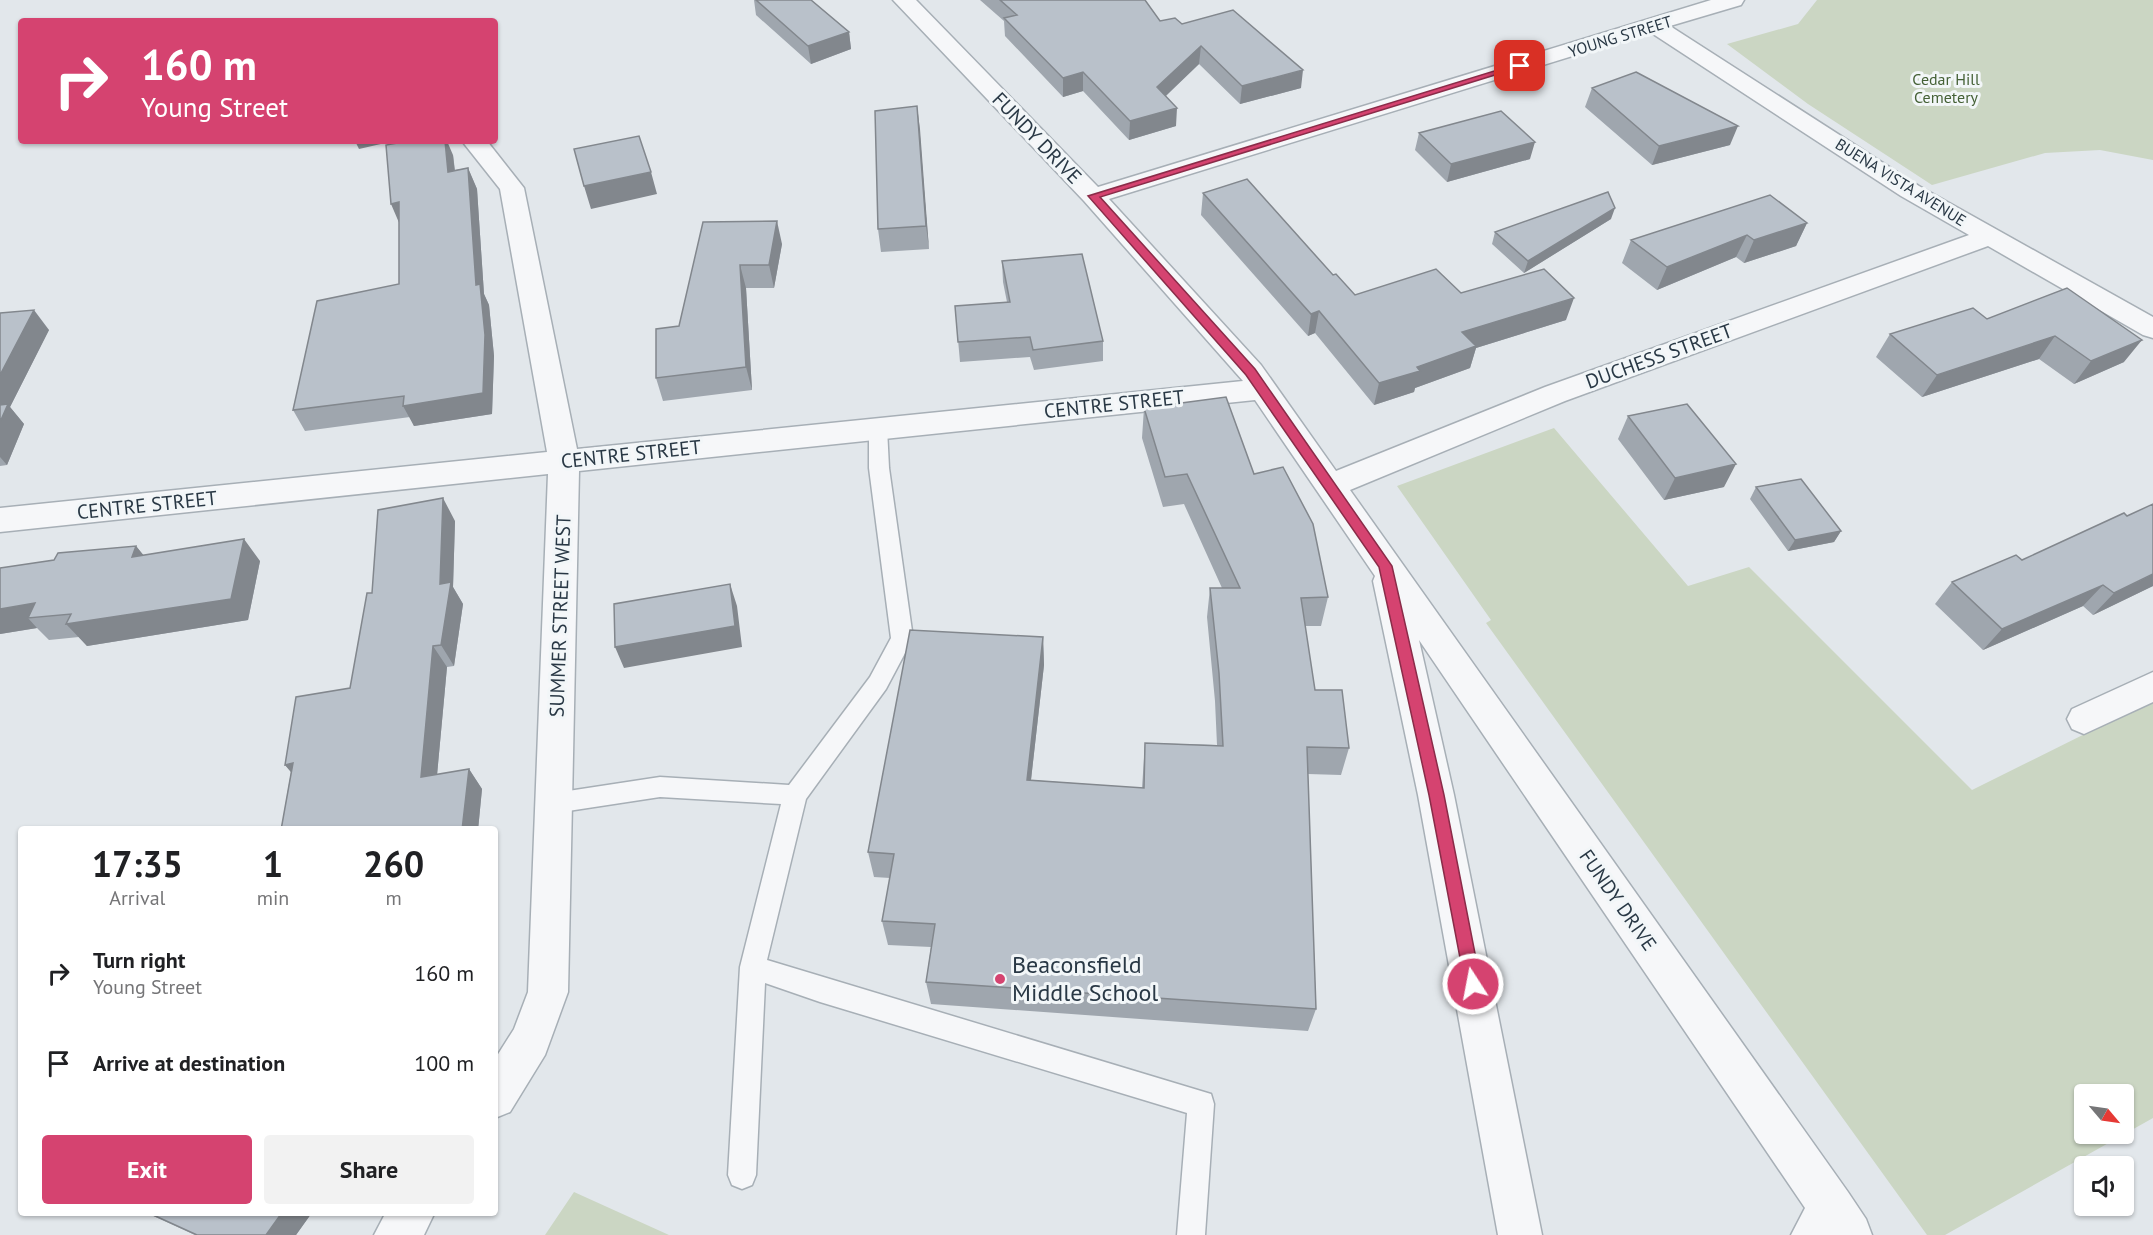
<!DOCTYPE html>
<style>
:root{--surface:#fff;--page:#f2f2f2;--text:#202124;--muted:#757577;--accent:#d54370}
body{margin:0;font-family:"PT Sans",sans-serif;background:var(--page);color:var(--text);height:100vh;display:flex;flex-direction:column;font-size:22px;white-space:nowrap}
*{box-sizing:border-box;margin:0}
p{font-size:20px;color:var(--muted)}
.icon{flex:none;width:33px;height:33px;fill:none;stroke:currentColor;stroke-width:2;stroke-linecap:round;stroke-linejoin:round}
.map{position:relative;flex:1;overflow:hidden}
.side{position:absolute;left:18px;top:826px;width:480px;height:390px;display:flex;flex-direction:column;background:var(--surface);border-radius:6px;box-shadow:0 2px 4px #0004}
.side>*{flex:none}
.top-card{position:absolute;left:18px;top:18px;width:480px;height:126px;border-radius:6px;box-shadow:0 2px 4px #0004;background:#d54370;color:#fff;overflow:hidden}
.needle{width:39px;rotate:119deg}
.controls{position:absolute;left:2074px;top:1084px;display:grid;gap:12px}
.controls a{display:grid;place-items:center;width:60px;height:60px;border-radius:6px;background:var(--surface);box-shadow:0 2px 4px #0004;font-size:30px}
.pin{position:absolute;display:grid;place-items:center;width:51px;height:51px;color:#fff;margin:-26px;border-radius:12px;box-shadow:0 3px 9px #0006}
.me{position:absolute;width:66px;margin:-33px;rotate:349deg;stroke-linejoin:round;filter:drop-shadow(0 0 4px #0008)}
.turn{display:flex;align-items:center;gap:21px;height:126px;padding:0 24px;font-size:27px}
.turn .icon{width:78px;height:78px;stroke-width:2.5}
.turn b{display:block;font-size:42px;line-height:51px}
.eta{display:flex;justify-content:space-evenly;align-items:center;height:102px;text-align:center}
.eta b{font-size:36px;font-weight:700;line-height:42px}
.primary-button{display:flex;gap:12px;margin-top:auto;padding:12px 24px}
.primary-button a{flex:1;height:69px;border-radius:6px;background:var(--accent);color:#fff;font-size:24px;font-weight:700;line-height:69px;text-align:center}
.primary-button a+a{background:var(--page);color:var(--text)}
ul{padding:0;list-style:none}
li{display:flex;align-items:center;gap:18px;height:90px;padding:0 24px}
li div{flex:1}
li b{display:block;font-size:22px}
li em{font-style:normal}
.map>svg:first-child{display:block}
</style>
<div class="map">
<svg width="2153" height="1235" viewBox="0 0 2153 1235">
<rect width="100%" height="100%" fill="#e2e7eb"/>
<path fill="#cbd6c3" fill-rule="evenodd" d="M 1817,0 L 2153,0 L 2153,160 L 2100,150 L 2045,153 L 1932,185 L 1808,104 L 1727,44 L 1798,24 Z
M 1554,428 L 1688,586 L 1749,567 L 1972,790 L 2153,700 L 2153,1118 L 1945,1235 L 1927,1235 L 1486,623 L 1491,620 L 1397,486 ZM 2085,1095 L 2124,1095 L 2124,1134 L 2085,1134 Z
M 574,1192 L 669,1235 L 545,1235 Z"/>
<g fill="none" stroke-linecap="round" stroke-linejoin="round">
<defs>
<path id="lane" d="M 878,421 L 885,423 L 887,428 L 889,468 L 913,638 L 886,689 L 806,799 L 767,960 L 1211,1094 L 1214,1104 L 1205,1235 L 1177,1235 L 1187,1113 L 820,1002 L 765,983 L 756,1175 L 752,1185 L 742,1189 L 732,1185 L 728,1175 L 740,967 L 781,804 L 660,797 L 555,813 L 547,810 L 543,803 L 547,796 L 555,793 L 660,777 L 789,785 L 870,677 L 891,638 L 869,468 L 869,428 L 871,423 Z"/>
<path id="street" d="M 893,0 L 916,0 L 1098,187 L 1711,0 L 1744,0 L 1741,5 L 1670,26 L 1919,186 L 2153,317 L 2153,338 L 2143,335 L 1988,246 L 1565,401 L 1350,490 L 1848,1192 L 1866,1219 L 1872,1235 L 1791,1235 L 1805,1208 L 1419,640 L 1454,795 L 1542,1235 L 1498,1235 L 1418,795 L 1373,581 L 1375,576 L 1255,400 L 579,471 L 568,992 L 545,1055 L 510,1112 L 495,1118 L 495,1059 L 514,1029 L 528,992 L 548,474 L 0,532 L 0,508 L 547,452 L 500,189 L 462,141 L 487,141 L 524,188 L 577,449 L 1243,381 L 1084,201 ZM 1650,32 L 1901,196 L 1969,235 L 1545,387 L 1336,471 L 1261,365 L 1109,199 Z
M 2153,672 L 2153,702 L 2084,734 L 2072,729 L 2067,719 L 2072,709 Z
M 385,1214 L 434,1214 L 424,1235 L 374,1235 Z"/>
</defs>
<use href="#lane" stroke="#a7afb6" stroke-width="3"/>
<use href="#street" stroke="#a7afb6" stroke-width="3"/>
<use href="#lane" fill="#f6f7f9" fill-rule="evenodd"/>
<use href="#street" fill="#f6f7f9" fill-rule="evenodd"/>
</g>
<path fill="#9fa6ae" d="M 754,0 L 811,0 L 849,32 L 851,49 L 811,64 L 756,15 Z
M 980,0 L 1145,0 L 1160,21 L 1182,24 L 1301,88 L 1240,104 L 1199,64 L 1166,96 L 1176,126 L 1129,140 L 1083,91 L 1063,97 L 1005,36 L 1004,21 Z
M 1592,88 L 1730,145 L 1652,165 L 1585,107 Z
M 917,106 L 929,249 L 881,252 L 878,229 Z
M 1419,133 L 1530,159 L 1447,182 L 1415,150 Z
M 453,155 L 455,170 L 468,168 L 477,189 L 484,294 L 489,305 L 494,356 L 492,414 L 414,426 L 410,417 L 305,431 L 293,410 L 399,284 Z
M 1203,193 L 1333,275 L 1355,295 L 1461,293 L 1566,320 L 1476,348 L 1470,368 L 1415,388 L 1414,392 L 1374,405 L 1315,333 L 1308,336 L 1201,215 Z
M 1611,219 L 1524,273 L 1492,244 L 1495,232 Z
M 703,222 L 782,244 L 774,288 L 746,288 L 752,390 L 663,401 L 656,378 L 679,326 Z
M 1807,223 L 1796,246 L 1744,263 L 1736,257 L 1657,290 L 1622,263 L 1631,240 Z
M 1002,261 L 1103,341 L 1103,361 L 1034,370 L 1030,357 L 960,362 L 955,306 L 1007,302 L 1003,282 Z
M 2067,288 L 2124,362 L 2074,384 L 2039,359 L 1922,397 L 1876,357 L 1890,334 L 1987,319 Z
M 0,313 L 49,330 L 10,407 L 24,424 L 7,465 L 0,466 Z
M 1144,408 L 1254,474 L 1328,597 L 1321,626 L 1305,626 L 1315,690 L 1349,748 L 1341,775 L 1308,774 L 1316,1009 L 1308,1031 L 931,1004 L 926,982 L 931,947 L 888,945 L 882,921 L 890,878 L 874,877 L 868,852 L 1043,637 L 1044,665 L 1031,780 L 1142,788 L 1145,743 L 1217,745 L 1215,701 L 1207,617 L 1210,588 L 1222,588 L 1184,504 L 1163,507 L 1142,438 Z
M 1628,416 L 1724,487 L 1664,500 L 1618,439 Z
M 1756,487 L 1841,531 L 1834,542 L 1788,551 L 1750,499 Z
M 455,521 L 453,587 L 463,604 L 454,666 L 447,667 L 437,775 L 469,769 L 482,789 L 478,830 L 281,830 L 291,772 L 285,765 L 350,688 L 372,593 Z
M 136,546 L 143,555 L 260,561 L 248,620 L 87,646 L 79,637 L 49,640 L 37,628 L 0,634 L 54,560 Z
M 2022,560 L 2153,586 L 2093,615 L 2083,606 L 1983,650 L 1935,604 L 1952,582 Z
M 149,1214 L 311,1214 L 296,1235 L 195,1235 Z"/>
<path fill="#82878d" d="M 849,32 L 851,49 L 811,64 L 808,46 Z
M 1201,46 L 1199,64 L 1156,105 L 1157,87 Z
M 1303,70 L 1301,88 L 1240,104 L 1242,86 Z
M 1083,72 L 1083,91 L 1063,97 L 1063,78 Z
M 917,106 L 920,129 L 929,249 L 926,226 Z
M 1177,108 L 1176,126 L 1129,140 L 1130,121 Z
M 1738,126 L 1730,145 L 1652,165 L 1659,146 Z
M 355,141 L 394,141 L 359,149 Z
M 445,141 L 447,141 L 453,155 L 457,193 L 448,172 Z
M 1535,142 L 1530,159 L 1447,182 L 1451,164 Z
M 468,168 L 477,189 L 484,294 L 489,305 L 494,356 L 492,414 L 414,426 L 403,406 L 476,285 Z
M 651,172 L 657,194 L 591,209 L 584,186 Z
M 399,202 L 400,225 L 391,204 Z
M 1615,208 L 1611,219 L 1524,273 L 1528,261 Z
M 777,221 L 782,244 L 774,288 L 769,265 Z
M 1807,223 L 1796,246 L 1744,263 L 1754,240 Z
M 1747,235 L 1736,257 L 1657,290 L 1667,267 Z
M 740,265 L 746,288 L 752,390 L 746,367 Z
M 1574,298 L 1566,320 L 1476,348 L 1470,368 L 1415,388 L 1414,392 L 1374,405 L 1379,383 L 1417,367 L 1462,332 Z
M 34,310 L 49,330 L 10,407 L 24,424 L 7,465 L 0,457 L 0,375 Z
M 1319,311 L 1315,333 L 1308,336 L 1311,314 Z
M 2055,336 L 2039,359 L 1922,397 L 1937,375 Z
M 2142,340 L 2124,362 L 2074,384 L 2091,361 Z
M 1736,464 L 1724,487 L 1664,500 L 1675,478 Z
M 443,498 L 455,521 L 453,587 L 463,604 L 454,666 L 441,645 L 440,584 Z
M 1841,531 L 1834,542 L 1788,551 L 1795,540 Z
M 244,539 L 260,561 L 248,620 L 87,646 L 66,624 Z
M 136,546 L 154,568 L 132,557 Z
M 2153,574 L 2153,586 L 2093,615 L 2114,593 Z
M 730,584 L 737,606 L 742,647 L 624,668 L 615,647 Z
M 2103,585 L 2083,606 L 1983,650 L 2002,629 Z
M 35,603 L 28,618 L 37,628 L 0,634 L 0,609 Z
M 1043,637 L 1044,665 L 1028,806 L 1027,780 Z
M 433,646 L 447,667 L 435,797 L 421,777 Z
M 293,763 L 302,785 L 285,765 Z
M 469,769 L 482,789 L 478,830 L 462,830 Z
M 281,1214 L 311,1214 L 296,1235 L 266,1235 Z"/>
<path fill="#b9c1ca" stroke="#82878d" stroke-width="1.5" d="M 756,0 L 811,0 L 849,32 L 808,46 Z
M 1000,0 L 1145,0 L 1160,21 L 1175,18 L 1182,24 L 1233,10 L 1303,70 L 1242,86 L 1201,46 L 1157,87 L 1177,108 L 1130,121 L 1083,72 L 1063,78 L 1004,18 L 1017,15 Z
M 1636,72 L 1738,126 L 1659,146 L 1592,88 Z
M 917,106 L 926,226 L 878,229 L 875,111 Z
M 1501,111 L 1535,142 L 1451,164 L 1419,133 Z
M 639,136 L 651,172 L 584,186 L 574,149 Z
M 409,141 L 445,141 L 448,172 L 468,168 L 476,285 L 480,284 L 485,335 L 483,393 L 403,406 L 404,396 L 293,410 L 317,301 L 399,284 L 399,202 L 391,204 L 386,145 Z
M 1247,179 L 1333,275 L 1336,274 L 1355,295 L 1436,269 L 1461,293 L 1544,269 L 1574,298 L 1462,332 L 1476,346 L 1417,367 L 1420,371 L 1379,383 L 1319,311 L 1311,314 L 1203,193 Z
M 1608,192 L 1615,208 L 1528,261 L 1495,232 Z
M 1770,195 L 1807,223 L 1754,240 L 1747,235 L 1667,267 L 1631,240 Z
M 777,221 L 769,265 L 740,265 L 746,367 L 656,378 L 656,329 L 679,326 L 703,222 Z
M 1082,254 L 1103,341 L 1033,350 L 1030,337 L 958,342 L 955,306 L 1010,302 L 1002,261 Z
M 2067,288 L 2142,340 L 2091,361 L 2055,336 L 1937,375 L 1890,334 L 1973,308 L 1987,319 Z
M 34,310 L 0,375 L 0,313 Z
M 1226,397 L 1254,474 L 1283,467 L 1313,524 L 1328,597 L 1301,598 L 1315,690 L 1342,690 L 1349,748 L 1307,747 L 1316,1009 L 926,982 L 935,924 L 882,921 L 894,854 L 868,852 L 910,630 L 1043,637 L 1027,780 L 1144,788 L 1145,743 L 1223,746 L 1219,673 L 1210,588 L 1240,588 L 1187,474 L 1165,477 L 1144,408 Z
M 8,404 L 0,422 L 0,405 Z
M 1687,404 L 1736,464 L 1675,478 L 1628,416 Z
M 1801,479 L 1841,531 L 1795,540 L 1756,487 Z
M 443,498 L 440,584 L 451,582 L 441,645 L 433,646 L 421,777 L 469,769 L 462,830 L 281,830 L 293,763 L 285,765 L 296,697 L 350,688 L 367,593 L 372,593 L 378,510 Z
M 2153,504 L 2153,574 L 2114,593 L 2103,585 L 2002,629 L 1952,582 L 2016,555 L 2022,560 L 2124,513 L 2127,516 Z
M 244,539 L 231,599 L 66,624 L 71,614 L 28,618 L 35,603 L 0,609 L 0,568 L 54,560 L 58,553 L 136,546 L 132,557 Z
M 730,584 L 735,626 L 615,647 L 614,604 Z
M 151,1214 L 281,1214 L 266,1235 L 197,1235 Z"/>
<path fill="#d54370" stroke="#8a2c49" stroke-width="1.5" d="M 1517,64 L 1524,66 L 1100,197 L 1255,369 L 1392,566 L 1444,795 L 1481,984 L 1479,990 L 1473,992 L 1467,990 L 1465,984 L 1429,795 L 1379,567 L 1246,375 L 1088,196 Z"/>
<circle fill="#d54370" stroke="#f2f6f8" stroke-width="2" cx="1000" cy="979" r="6"/>
<g text-anchor="middle" stroke-width="6" stroke-linejoin="round" paint-order="stroke">
<g font-size="16" fill="#293845" stroke="#f2f6f8">
<text transform="translate(1620 36) rotate(-17)" y="6">YOUNG STREET</text>
<text transform="translate(1901 182) rotate(32)" y="6">BUENA VISTA AVENUE</text>
</g>
<g font-size="16" fill="#456136" stroke="#f2f6f8">
<text x="1946" y="85">Cedar Hill<tspan x="1946" dy="18">Cemetery</tspan></text>
</g>
<g font-size="20" fill="#293845" stroke="#f2f6f8">
<text transform="translate(1037 138) rotate(46)" y="7">FUNDY DRIVE</text>
<text transform="translate(1659 356) rotate(-20)" y="7">DUCHESS STREET</text>
<text transform="translate(1114 404) rotate(-6)" y="7">CENTRE STREET</text>
<text transform="translate(631 454) rotate(-6)" y="7">CENTRE STREET</text>
<text transform="translate(147 505) rotate(-6)" y="7">CENTRE STREET</text>
<text transform="translate(560 616) rotate(-88)" y="7">SUMMER STREET WEST</text>
<text transform="translate(1618 900) rotate(55)" y="7">FUNDY DRIVE</text>
</g>
<g font-size="24" fill="#293845" stroke="#f2f6f8" text-anchor="start">
<text x="1012" y="973">Beaconsfield<tspan x="1012" dy="28">Middle School</tspan></text>
</g>
</g>
</svg>
<div class="controls">
<a><svg class="needle" viewBox="-14 -14 28 28"><path d="M0-13l5 13h-10z" fill="#e53935"/><path d="M0 13l5-13h-10z" fill="#757577"/></svg></a>
<a><svg class="icon" aria-label="sound" viewBox="0 0 24 24"><path d="M4 9h4l5-4v14l-5-4H4zM17 9q2 3 0 6"/></svg></a>
</div>
<div class="pin" style="left:1520px;top:66px;background:#d93025"><svg class="icon" aria-label="arrive" viewBox="0 0 24 24"><path d="M6 21V4h12l-3 4 3 4H6"/></svg></div>
<svg class="me" style="left:1473px;top:984px" viewBox="-20 -20 40 40"><circle r="17" fill="#d54370" stroke="#fff" stroke-width="3"/><path d="M0-11L8 9 0 5-8 9z" fill="#fff"/></svg>
<div class="top-card">
<div class="turn"><svg class="icon" aria-label="right" viewBox="0 0 24 24"><path d="M7 20v-9h11M14 6l5 5-5 5"/></svg><div><b>160 m</b>Young Street</div></div>
</div>
<section class="side">
<div class="eta">
<div><b>17:35</b><p>Arrival</p></div>
<div><b>1</b><p>min</p></div>
<div><b>260</b><p>m</p></div>
</div>
<ul>
<li><svg class="icon" aria-label="right" viewBox="0 0 24 24"><path d="M7 20v-9h11M14 6l5 5-5 5"/></svg><div><b>Turn right</b><p>Young Street</p></div><em>160 m</em></li>
<li><svg class="icon" aria-label="arrive" viewBox="0 0 24 24"><path d="M6 21V4h12l-3 4 3 4H6"/></svg><div><b>Arrive at destination</b></div><em>100 m</em></li>
</ul>
<div class="primary-button"><a>Exit</a><a>Share</a></div>
</section>
</div>
